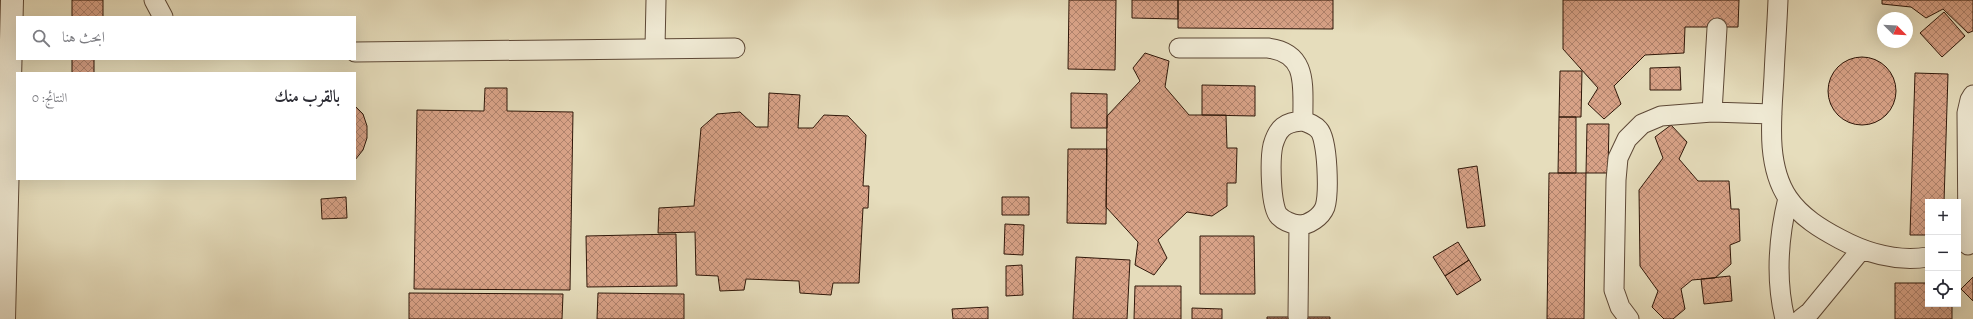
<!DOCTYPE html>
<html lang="ar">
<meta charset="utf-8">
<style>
:root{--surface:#fff;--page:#f7f7f7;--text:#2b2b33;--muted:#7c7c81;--line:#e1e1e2}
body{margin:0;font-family:Alegreya,Amiri,serif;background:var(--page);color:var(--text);direction:rtl}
.controls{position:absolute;right:12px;bottom:12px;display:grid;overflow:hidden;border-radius:0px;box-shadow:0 4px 16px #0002}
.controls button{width:36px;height:36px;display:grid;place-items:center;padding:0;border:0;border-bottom:1px solid var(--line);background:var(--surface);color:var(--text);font:20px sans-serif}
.compass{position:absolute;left:1877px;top:12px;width:36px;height:36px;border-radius:50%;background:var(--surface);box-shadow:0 4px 16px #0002;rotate:114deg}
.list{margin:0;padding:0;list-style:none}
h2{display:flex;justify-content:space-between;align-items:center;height:52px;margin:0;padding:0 16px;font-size:17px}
h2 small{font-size:13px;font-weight:400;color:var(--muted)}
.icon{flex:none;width:22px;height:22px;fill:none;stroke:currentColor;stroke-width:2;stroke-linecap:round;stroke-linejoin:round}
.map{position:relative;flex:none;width:1973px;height:319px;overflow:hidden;direction:ltr}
.search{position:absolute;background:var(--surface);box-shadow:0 4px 16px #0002;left:16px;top:16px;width:340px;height:44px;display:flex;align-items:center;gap:10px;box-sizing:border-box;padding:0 14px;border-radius:0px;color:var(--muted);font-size:15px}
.panel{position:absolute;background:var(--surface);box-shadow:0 4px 16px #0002;left:16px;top:72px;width:340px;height:108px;border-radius:0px;direction:rtl}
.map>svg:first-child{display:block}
</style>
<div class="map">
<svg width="1973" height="319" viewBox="0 0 1973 319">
<defs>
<pattern id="building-cross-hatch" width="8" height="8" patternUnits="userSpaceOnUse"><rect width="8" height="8" fill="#d8a287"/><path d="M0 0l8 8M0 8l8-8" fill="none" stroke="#b0836d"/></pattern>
</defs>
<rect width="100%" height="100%" fill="#e6ddbc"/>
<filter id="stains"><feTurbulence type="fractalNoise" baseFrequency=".005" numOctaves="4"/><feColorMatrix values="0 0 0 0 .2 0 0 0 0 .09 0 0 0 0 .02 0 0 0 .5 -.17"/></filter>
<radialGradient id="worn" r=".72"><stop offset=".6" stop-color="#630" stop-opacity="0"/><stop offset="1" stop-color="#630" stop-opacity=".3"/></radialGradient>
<path fill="url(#building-cross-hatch)" stroke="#2f1709" d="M72 0H103V17H72Z
M1069 0H1116L1115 70 1068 69Z
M1132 0H1178V19L1132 18Z
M1178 0H1333V29L1178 28Z
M1563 0H1739L1738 27H1685L1684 53 1645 55 1614 86 1621 104 1604 119 1588 104 1598 88 1563 49Z
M1882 0H1973V31L1968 33 1943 9 1926 18 1911 7 1882 4Z
M1944 12 1965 36 1942 57 1920 33Z
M1145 53 1169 61 1165 87 1189 115H1226L1227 148H1237L1236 183H1227V206L1212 216 1187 212 1158 240 1167 258 1154 275 1135 265 1138 242 1106 207 1107 116 1140 81 1133 68Z
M1828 91a34 34 0 1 1 68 0a34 34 0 1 1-68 0Z
M72 59H94V73H72Z
M1680 67 1681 90H1650V68Z
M1560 71H1582L1581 117H1559Z
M1915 73 1948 74 1944 202H1928V235H1910Z
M1202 85 1255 86V116L1202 115Z
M485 88H507V111L573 112 570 290 414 289 417 110 484 111Z
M769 93 800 95 798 128H813L824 115 848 116 866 135 863 186H869L868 208H863L859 283H833L831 295 800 293 799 281 746 279 744 290 720 291 718 276 696 275 695 232 658 233 659 208 694 206 701 128 717 114 740 112 756 127H768Z
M1071 93 1107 94V128H1071Z
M355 106 363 114 367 126V138L363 150 355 160Z
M1559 117H1576V173H1558Z
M1587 124H1609L1608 173H1586Z
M1671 125 1687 142 1679 159 1698 181H1729L1731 209H1739L1740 241 1730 245 1731 264 1715 278 1692 280 1681 289 1685 309 1673 319H1664L1652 307 1658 291 1640 266 1639 190 1663 158 1655 137Z
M1068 149H1107L1106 224 1067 223Z
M1477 166 1485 226 1467 228 1458 169Z
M1549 173H1586L1584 319H1547Z
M346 197 347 218 322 219 321 199Z
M1002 197H1029V215H1002Z
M1005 224 1024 225 1023 255 1004 254Z
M676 234 677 286 587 287 586 236Z
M1200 236H1254L1255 294H1200Z
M1458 242 1469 260 1445 276 1433 257Z
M1076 257 1130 260 1127 319H1073Z
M1469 260 1481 280 1457 295 1445 276Z
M1022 265 1023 295 1006 296V266Z
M1730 276 1732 301 1704 304 1701 279Z
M1973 277V301L1961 289Z
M1895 283H1928V304H1952V319H1895Z
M1135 286H1181V319H1134Z
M409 293 563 294 562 319H409Z
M598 293 684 294V319H597Z
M988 307V319H953L952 309Z
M1192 308 1222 309V319H1192Z
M1267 317H1330V319H1267Z"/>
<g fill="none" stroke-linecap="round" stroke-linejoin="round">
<g stroke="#5d4836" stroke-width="21">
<path id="service" d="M154 0 163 17
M1778 0C1777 25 1775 51 1774 76 1772 115 1765 164 1788 198 1801 217 1821 229 1840 239 1868 254 1896 262 1928 257
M655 47 656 0
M1179 48H1268C1310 53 1302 89 1303 121
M355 52 735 48
M1712 112 1717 28
M1303 121C1309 123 1315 125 1319 130 1328 140 1329 194 1325 207 1321 217 1309 225 1299 225 1292 224 1284 221 1279 216 1270 207 1270 158 1273 145 1275 138 1278 131 1283 127 1289 122 1296 122 1303 121Z
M1968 245 1967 113 1970 100 1973 95
M1298 316 1299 225
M1629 319 1620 307 1614 290 1616 180 1618 158 1627 139 1642 124 1661 116 1712 112 1772 114
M1785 319C1775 278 1778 239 1788 198
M1801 319 1810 312 1861 250"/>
</g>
<g stroke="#5d4836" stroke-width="24">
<path id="minor" d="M4 319 12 0"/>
</g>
<use href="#service" stroke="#efe9d3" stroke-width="19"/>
<use href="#minor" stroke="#efe9d3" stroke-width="22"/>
</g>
<rect width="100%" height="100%" filter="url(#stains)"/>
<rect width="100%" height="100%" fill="url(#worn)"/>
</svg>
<div class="controls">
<button>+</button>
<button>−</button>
<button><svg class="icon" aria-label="locate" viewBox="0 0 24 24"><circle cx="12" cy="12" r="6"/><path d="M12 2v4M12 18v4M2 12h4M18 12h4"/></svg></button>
</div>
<svg class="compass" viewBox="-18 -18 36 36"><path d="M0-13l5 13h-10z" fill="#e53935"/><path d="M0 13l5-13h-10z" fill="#7c7c81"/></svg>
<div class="search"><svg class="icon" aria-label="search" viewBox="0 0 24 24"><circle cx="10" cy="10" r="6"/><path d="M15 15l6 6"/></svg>ابحث هنا</div>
<section class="panel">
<h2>بالقرب منك<small>النتائج: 0</small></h2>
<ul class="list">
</ul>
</section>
</div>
